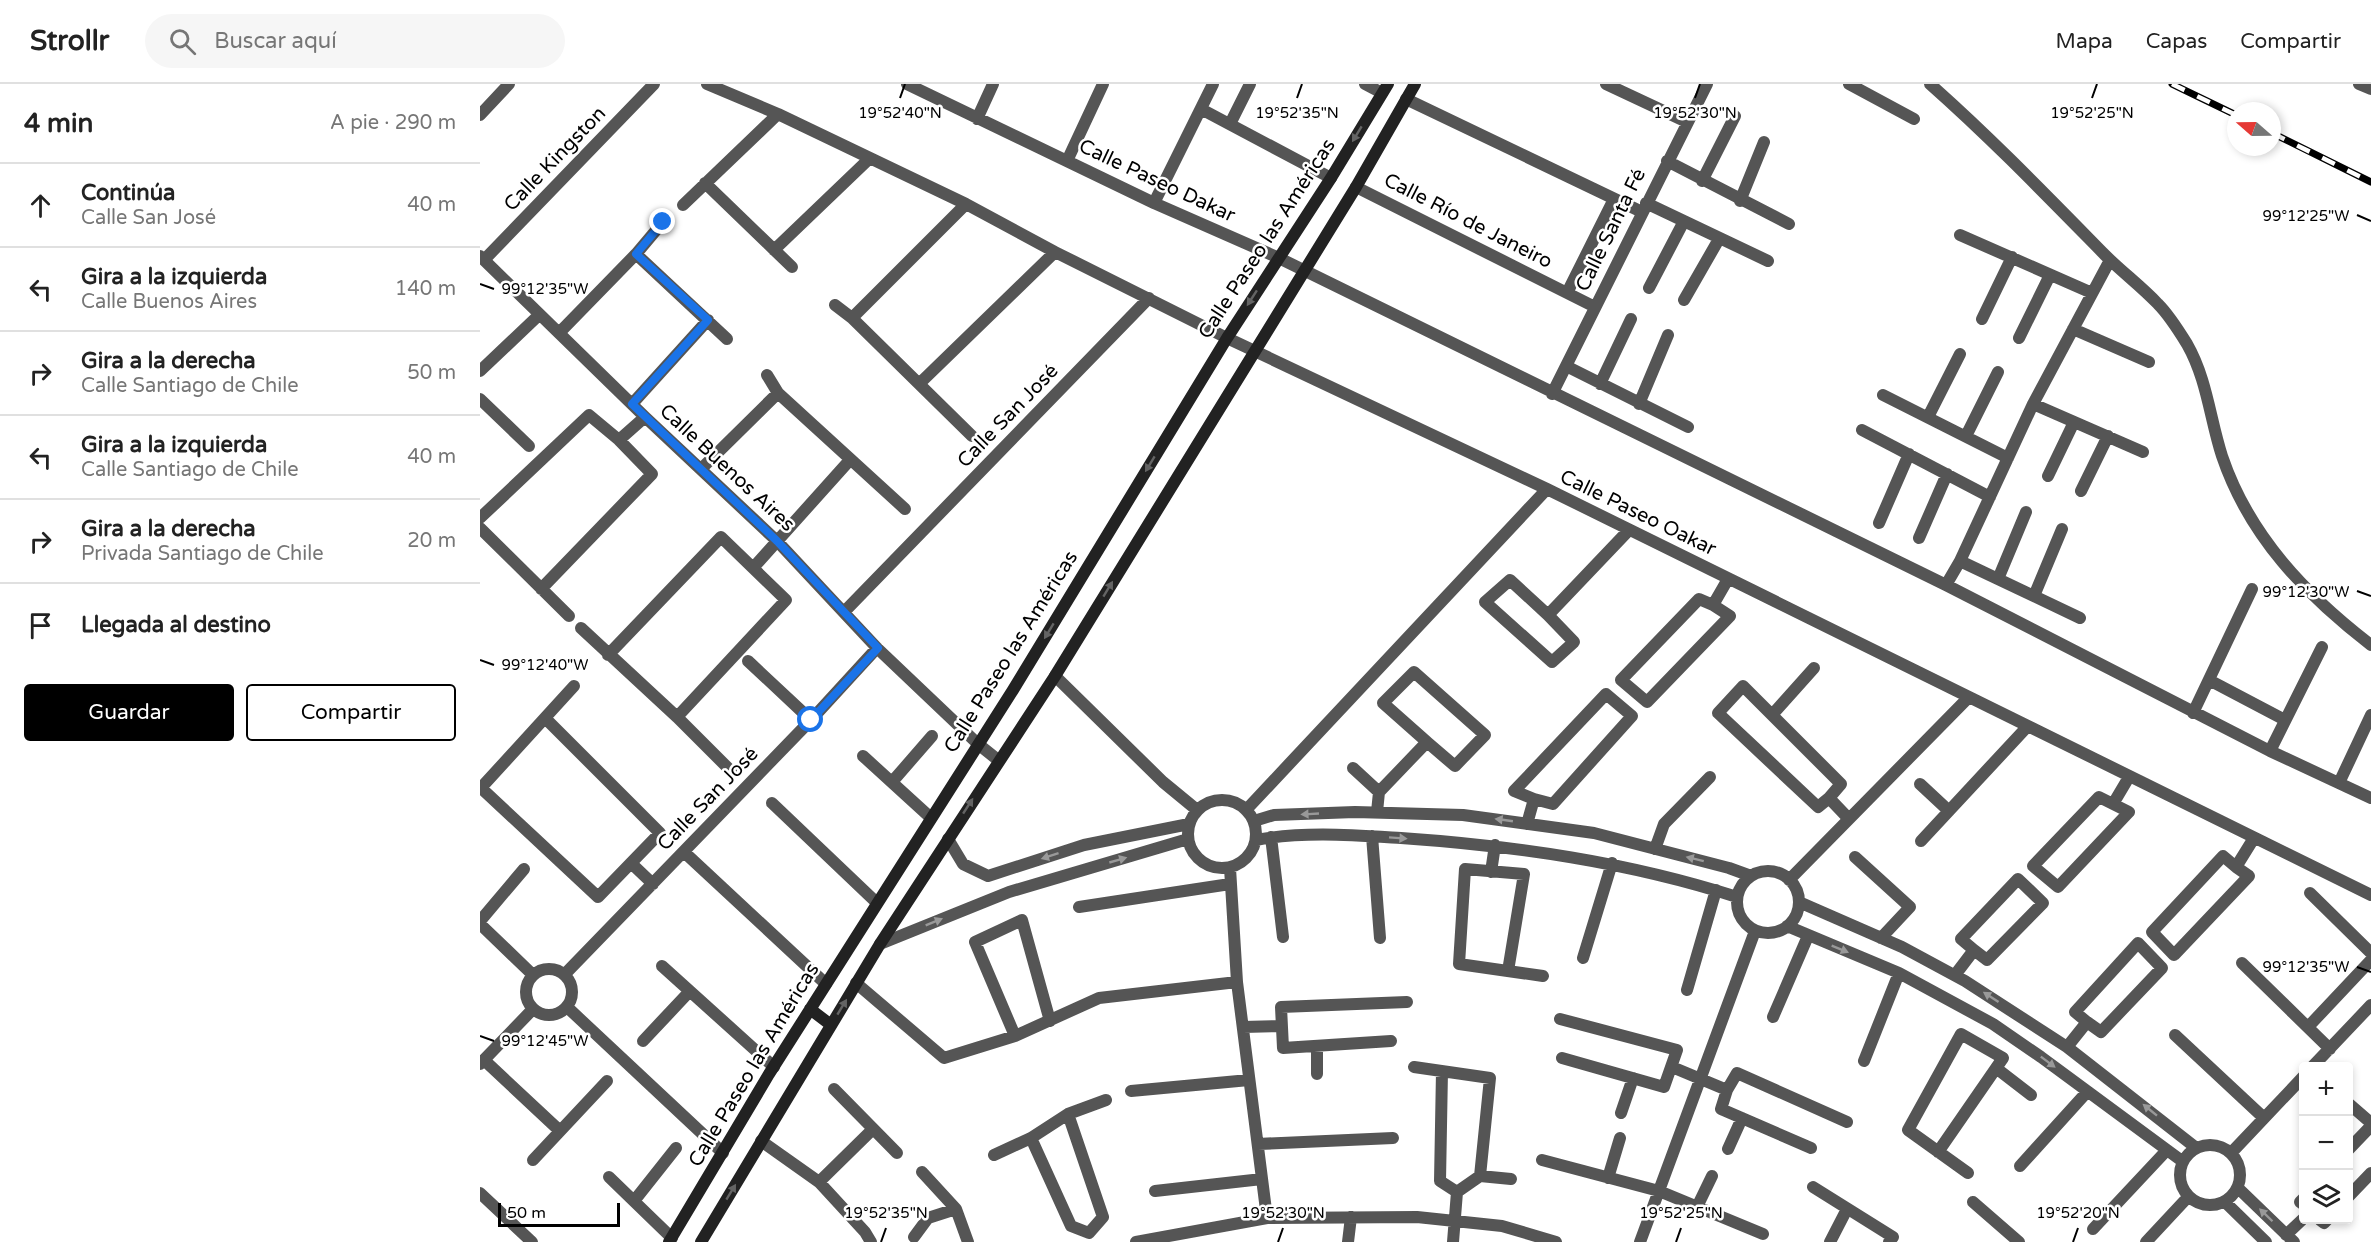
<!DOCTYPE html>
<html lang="es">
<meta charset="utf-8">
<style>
:root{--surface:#fff;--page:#f6f6f6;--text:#222;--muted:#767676;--line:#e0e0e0;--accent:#000}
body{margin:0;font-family:"Varela Round",sans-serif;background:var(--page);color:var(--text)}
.controls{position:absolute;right:18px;bottom:18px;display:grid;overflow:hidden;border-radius:6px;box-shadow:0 3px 9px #0003}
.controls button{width:54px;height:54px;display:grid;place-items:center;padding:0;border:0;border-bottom:2px solid var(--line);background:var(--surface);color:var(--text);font:30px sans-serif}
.compass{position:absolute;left:1747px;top:18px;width:54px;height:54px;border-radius:50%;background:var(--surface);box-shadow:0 3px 9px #0003;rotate:290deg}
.scale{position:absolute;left:18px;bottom:15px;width:122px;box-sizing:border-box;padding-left:6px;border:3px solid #000;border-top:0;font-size:16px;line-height:21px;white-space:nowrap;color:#000;-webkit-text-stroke:4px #fff;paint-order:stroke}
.stop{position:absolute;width:18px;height:18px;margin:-14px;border:4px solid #1a73e8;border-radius:50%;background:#fff}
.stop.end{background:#1a73e8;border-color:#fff;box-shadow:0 2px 6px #0008}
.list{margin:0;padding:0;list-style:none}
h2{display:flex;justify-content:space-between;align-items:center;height:78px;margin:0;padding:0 24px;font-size:26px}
h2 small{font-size:20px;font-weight:400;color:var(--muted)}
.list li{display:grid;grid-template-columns:39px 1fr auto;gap:18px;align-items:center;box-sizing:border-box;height:84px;padding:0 24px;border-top:2px solid var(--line)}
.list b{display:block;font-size:22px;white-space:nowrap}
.list p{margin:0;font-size:20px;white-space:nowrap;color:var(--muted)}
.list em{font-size:20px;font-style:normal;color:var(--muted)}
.actions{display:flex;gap:12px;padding:18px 24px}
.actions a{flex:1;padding:14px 0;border:2px solid var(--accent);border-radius:6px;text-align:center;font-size:21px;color:var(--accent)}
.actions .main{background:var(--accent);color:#fff}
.icon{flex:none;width:33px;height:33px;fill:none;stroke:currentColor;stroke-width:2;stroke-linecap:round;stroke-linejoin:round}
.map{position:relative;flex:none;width:1891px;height:1158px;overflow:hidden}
header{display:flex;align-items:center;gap:36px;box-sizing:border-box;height:84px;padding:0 30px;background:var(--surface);border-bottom:2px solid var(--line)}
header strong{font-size:28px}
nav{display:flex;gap:33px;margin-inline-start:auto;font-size:21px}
.search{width:420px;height:54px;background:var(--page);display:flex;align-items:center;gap:15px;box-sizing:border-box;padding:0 21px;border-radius:33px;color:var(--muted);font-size:22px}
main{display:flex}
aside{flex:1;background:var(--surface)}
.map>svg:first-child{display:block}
</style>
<header>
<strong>Strollr</strong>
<div class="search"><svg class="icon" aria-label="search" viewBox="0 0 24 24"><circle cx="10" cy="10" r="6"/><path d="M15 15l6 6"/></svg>Buscar aquí</div>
<nav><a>Mapa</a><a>Capas</a><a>Compartir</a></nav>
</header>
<main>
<aside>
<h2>4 min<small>A pie · 290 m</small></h2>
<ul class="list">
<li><svg class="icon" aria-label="ahead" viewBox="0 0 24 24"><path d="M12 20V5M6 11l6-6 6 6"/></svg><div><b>Continúa</b><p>Calle San José</p></div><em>40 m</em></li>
<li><svg class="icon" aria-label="left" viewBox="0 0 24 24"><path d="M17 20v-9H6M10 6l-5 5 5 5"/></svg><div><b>Gira a la izquierda</b><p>Calle Buenos Aires</p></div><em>140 m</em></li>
<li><svg class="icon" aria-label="right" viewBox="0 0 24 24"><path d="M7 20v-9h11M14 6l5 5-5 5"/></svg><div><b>Gira a la derecha</b><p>Calle Santiago de Chile</p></div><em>50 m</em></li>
<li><svg class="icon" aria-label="left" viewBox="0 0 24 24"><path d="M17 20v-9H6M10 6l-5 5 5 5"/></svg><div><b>Gira a la izquierda</b><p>Calle Santiago de Chile</p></div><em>40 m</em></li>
<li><svg class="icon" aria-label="right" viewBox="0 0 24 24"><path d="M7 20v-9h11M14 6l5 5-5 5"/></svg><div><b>Gira a la derecha</b><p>Privada Santiago de Chile</p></div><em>20 m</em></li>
<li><svg class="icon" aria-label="arrive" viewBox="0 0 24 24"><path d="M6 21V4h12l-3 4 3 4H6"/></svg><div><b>Llegada al destino</b></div></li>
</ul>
<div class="actions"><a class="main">Guardar</a><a>Compartir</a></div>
</aside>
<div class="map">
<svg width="1891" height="1158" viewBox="0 0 1891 1158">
<rect width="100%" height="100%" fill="#fff"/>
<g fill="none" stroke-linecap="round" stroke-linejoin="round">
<path stroke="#555" stroke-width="12" d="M227 0 298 30 486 120 575 168 747 254 1067 405 1891 811
M427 0 674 119 799 174 1466 501 1790 667 1891 714
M885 0 902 9
M1126 0 1207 38
M1369 0 1434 35
M1450 0C1511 54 1567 112 1625 171 1642 188 1661 202 1678 220 1689 231 1699 247 1707 260 1727 295 1730 335 1742 372 1769 452 1826 511 1891 561
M1879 0 1891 5
M926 15 1162 128
M721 25 851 94
M0 31 29 0
M497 35 513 0
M750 40 770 0
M587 77 623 0
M1187 77 1309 140
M1222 97 1255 32
M225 99 312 183
M876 103 1115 223
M1260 117 1284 58
M674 119 733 0
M1166 119 1288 177
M203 121 298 30
M1480 151 1612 209
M294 166 389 75
M156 170 247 255
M0 172 165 333 297 457 397 564 498 660 518 676
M4 176 174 0
M1169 204 1204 137
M1087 209 1134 115
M1204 216 1239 155
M355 221 372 234 492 352
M372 234 486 120
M1502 235 1532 173
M1593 245 1669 278
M79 249 156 170 183 138
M1539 254 1570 191
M1086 282 1208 343
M0 287 59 231
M287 291 298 309 425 425
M440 299 575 168
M1120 300 1151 235
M1072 310 1227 0
M1403 311 1528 374
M0 315 49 362
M152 320 228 236
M1159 320 1188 251
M1553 320 1663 368
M1448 333 1480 270
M1382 346 1510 413
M1486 352 1518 288
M139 356 165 333
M221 385 298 309
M1568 392 1594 338
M1601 407 1628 352
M0 434 109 331 139 356 172 390 61 505
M1399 439 1429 370
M0 444 89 532
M1439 454 1467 390
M1480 477 1600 534
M273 484 369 377
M1518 495 1546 428
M1466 501 1480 477 1553 320 1630 176
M1554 512 1582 445
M1233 521 1250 532 1167 618 1141 596 1219 515 1233 521 1248 495
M364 528 669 214
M1068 531 1094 558 1072 578 1005 518 1030 496 1068 531 1149 446
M101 544 197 633 251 687
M128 571 241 453 306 516 197 633
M268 577 331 636
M575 592 683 698 717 726
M1729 596 1805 636
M1713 629 1772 505
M1292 631 1334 584
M1790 667 1842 563
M383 672 451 734
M873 684 899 708
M412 698 452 652
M1859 699 1891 631
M1440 700 1469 727
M1 704 118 813 180 749 66 635
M0 705 94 602
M1349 714 1361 700 1263 602 1238 629 1338 723 1349 714 1369 735
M708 750a34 34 0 1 1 68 0a34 34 0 1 1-68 0Z
M292 719 397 819
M1633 720 1649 728 1578 803 1553 782 1619 713 1633 720 1649 693
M766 726 1067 405
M897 728 899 708 947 658 903 619 934 588 1005 651 975 682 947 658
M774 737 794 731 875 728 983 731 1114 749 1249 784 1271 792
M1047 740 1054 715 1034 707 1126 610 1152 632 1073 720 1054 715
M892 752 900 854
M791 753 803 853
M468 755 483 780 508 792 604 761 709 740
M776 756C823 747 873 751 921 754 1036 762 1148 778 1257 813
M1441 757 1547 643
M1175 765 1184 740 1230 693
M204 768 346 900
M1375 773 1430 823 1401 854
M152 780 173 800
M1756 783 1743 772 1672 848 1694 871 1769 792 1756 783 1774 754
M750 784 757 898 787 1134
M1257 818a31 31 0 1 1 62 0a31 31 0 1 1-62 0Z
M1011 788 1015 761
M1309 796 1488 614
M1830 809 1891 869
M1319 818 1422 863 1485 897 1587 963 1715 1063
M599 823 750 800
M0 837 44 785
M0 840 53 891
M1307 842 1419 889 1513 940 1561 973 1702 1077
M400 860 529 808 708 755
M1103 874 1132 779
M1762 879 1850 965
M182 882 294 983
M46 908a23 23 0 1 1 46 0a23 23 0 1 1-46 0Z
M1028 887 1044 790 985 785 979 880 1063 892
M85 890 331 636 397 564
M1475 891 1494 866 1481 855 1538 795 1563 819 1507 876 1494 866
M376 899 464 974 535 952 619 914 757 898
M1207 906 1236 806
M87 923 243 1069
M1293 933 1328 852
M1080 935 1197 966 1184 1003 1082 974
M763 943 801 942
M1828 943 1891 876
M1695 951 1784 1034
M535 952 495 858 542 836 570 937
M163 957 209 908
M911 957 803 964 801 923 927 918
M837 962V990
M1587 963 1607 938 1595 928 1658 859 1682 884 1621 948 1607 938
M4 976 80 1047
M1384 977 1419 889
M0 980 53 925
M1833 982 1891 921
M934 983 1010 994 1000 1092
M1192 983 1247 1006
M1516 984 1551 1011
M962 987 960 1097 977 1108
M354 1005 417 1069
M651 1007 769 996
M1868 1019 1891 1039
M1141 1029 1153 994
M588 1030 623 1133 609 1149
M551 1054 591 1142 609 1149
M281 1057 339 1098 385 1148 391 1158
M778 1060 913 1054
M1700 1091a30 30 0 1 1 60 0a30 30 0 1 1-60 0Z
M1331 1064 1241 1025 1247 1006 1257 989 1367 1038
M1248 1065 1262 1034
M1868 1066 1891 1042
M1458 1068 1523 974 1481 950 1428 1046 1488 1089
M1752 1068 1824 992
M514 1071 551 1054 588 1030 626 1016
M53 1076 127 997
M1062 1076 1179 1107 1283 1150
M1540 1082 1607 1008
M442 1088 476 1125 488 1158
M129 1093 192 1154
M1128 1094 1140 1054
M339 1098 393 1045
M1333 1103 1413 1153 1409 1158
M1758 1104 1814 1158
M675 1107 782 1095
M977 1108 1000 1092 1031 1095
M0 1109 52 1158
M1868 1113 1891 1089
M1824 1114 1820 1118 1824 1121
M154 1117 196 1064
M1493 1118 1539 1158
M1745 1118 1786 1158
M1217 1123 1232 1092
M1840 1136 1844 1139 1847 1136
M1613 1145 1687 1066
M1806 1151 1824 1134
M434 1153 448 1134 476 1125
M656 1158 787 1134 937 1133 1022 1142 1076 1158
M868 1158 871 1133
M973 1158 977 1108
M1160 1158 1275 847
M1350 1158 1367 1125
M1666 1158 1708 1113"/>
<path stroke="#222" stroke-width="12" d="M330 925 351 941
M189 1158 289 990 533 606 747 254 851 94 908 0
M221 1158 400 860 575 592 876 103 935 0"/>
<g stroke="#000" stroke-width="7">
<path id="rail" d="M1692 0 1756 31
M1792 49 1891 98"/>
</g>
<use href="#rail" stroke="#fff" stroke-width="4.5" stroke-dasharray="14" stroke-linecap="butt"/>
</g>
<defs><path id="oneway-solid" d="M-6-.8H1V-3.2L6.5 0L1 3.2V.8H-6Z" transform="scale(1.5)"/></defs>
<g fill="#646464">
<use href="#oneway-solid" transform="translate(877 50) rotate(121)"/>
<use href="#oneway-solid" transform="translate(772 214) rotate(123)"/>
<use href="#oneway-solid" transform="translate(670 380) rotate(121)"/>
<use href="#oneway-solid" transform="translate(628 505) rotate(-59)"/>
<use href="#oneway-solid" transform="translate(569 547) rotate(121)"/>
<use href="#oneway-solid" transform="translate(488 722) rotate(-57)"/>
<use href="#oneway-solid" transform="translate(362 923) rotate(-59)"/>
<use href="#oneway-solid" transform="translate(251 1108) rotate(-59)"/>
</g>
<g fill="#999">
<use href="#oneway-solid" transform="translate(830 730) rotate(177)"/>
<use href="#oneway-solid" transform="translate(1024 736) rotate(-172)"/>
<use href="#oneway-solid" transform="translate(918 754) rotate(4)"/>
<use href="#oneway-solid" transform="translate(570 772) rotate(162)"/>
<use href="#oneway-solid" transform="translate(1215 775) rotate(-166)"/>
<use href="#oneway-solid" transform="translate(638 776) rotate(-16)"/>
<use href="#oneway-solid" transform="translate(454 838) rotate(-22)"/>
<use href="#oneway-solid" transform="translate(1360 865) rotate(22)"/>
<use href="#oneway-solid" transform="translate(1511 913) rotate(-147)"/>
<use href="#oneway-solid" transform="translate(1568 978) rotate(37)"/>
<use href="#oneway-solid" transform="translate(1670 1026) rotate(-141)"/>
<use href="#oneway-solid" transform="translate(1786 1131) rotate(-136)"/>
</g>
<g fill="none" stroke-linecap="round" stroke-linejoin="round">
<path stroke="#1a73e8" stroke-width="8" d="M183 138 156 170 228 236 152 320 297 457 398 564 331 636"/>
</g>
<path fill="none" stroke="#000" stroke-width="2" d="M420 14 425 0M817 14 822 0M1215 14 1220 0M1612 14 1617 0M1877 131 1891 137M0 200 14 205M1877 507 1891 512M0 576 14 581M1877 883 1891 888M0 952 14 957M401 1158 406 1144M798 1158 803 1144M1196 1158 1201 1144M1593 1158 1598 1144"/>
<g text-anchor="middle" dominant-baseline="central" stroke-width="5" stroke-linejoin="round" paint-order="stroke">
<g font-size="20" fill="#000" stroke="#fff">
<text transform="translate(75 75) rotate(-46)">Calle Kingston</text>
<text transform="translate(677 97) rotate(25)">Calle Paseo Dakar</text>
<text transform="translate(988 137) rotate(27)">Calle Río de Janeiro</text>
<text transform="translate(1131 146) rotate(-64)">Calle Santa Fé</text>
<text transform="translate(787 155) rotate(-57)">Calle Paseo las Américas</text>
<text transform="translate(528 332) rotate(-46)">Calle San José</text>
<text transform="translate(247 384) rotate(43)">Calle Buenos Aires</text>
<text transform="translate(1158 429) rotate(26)">Calle Paseo Oakar</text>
<text transform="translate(531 568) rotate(-58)">Calle Paseo las Américas</text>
<text transform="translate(228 715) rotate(-46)">Calle San José</text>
<text transform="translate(274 981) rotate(-59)">Calle Paseo las Américas</text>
</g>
</g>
<g font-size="15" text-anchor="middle" fill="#000" stroke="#fff" stroke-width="5" stroke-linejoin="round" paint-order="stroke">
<text x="420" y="34">19°52'40"N</text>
<text x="817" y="34">19°52'35"N</text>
<text x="1215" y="34">19°52'30"N</text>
<text x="1612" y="34">19°52'25"N</text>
<text x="1826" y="137">99°12'25"W</text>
<text x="65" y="210">99°12'35"W</text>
<text x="1826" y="513">99°12'30"W</text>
<text x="65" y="586">99°12'40"W</text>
<text x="1826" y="888">99°12'35"W</text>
<text x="65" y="962">99°12'45"W</text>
<text x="406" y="1134">19°52'35"N</text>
<text x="803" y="1134">19°52'30"N</text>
<text x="1201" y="1134">19°52'25"N</text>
<text x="1598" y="1134">19°52'20"N</text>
</g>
</svg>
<div class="controls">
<button>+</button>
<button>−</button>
<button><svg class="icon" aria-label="layers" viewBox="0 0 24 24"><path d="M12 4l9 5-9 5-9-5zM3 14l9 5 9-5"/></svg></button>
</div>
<svg class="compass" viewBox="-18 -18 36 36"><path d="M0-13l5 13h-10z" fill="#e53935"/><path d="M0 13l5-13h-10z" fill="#767676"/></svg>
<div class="scale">50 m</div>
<div class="stop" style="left:331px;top:636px"></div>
<div class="stop end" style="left:183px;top:138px"></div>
</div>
</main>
